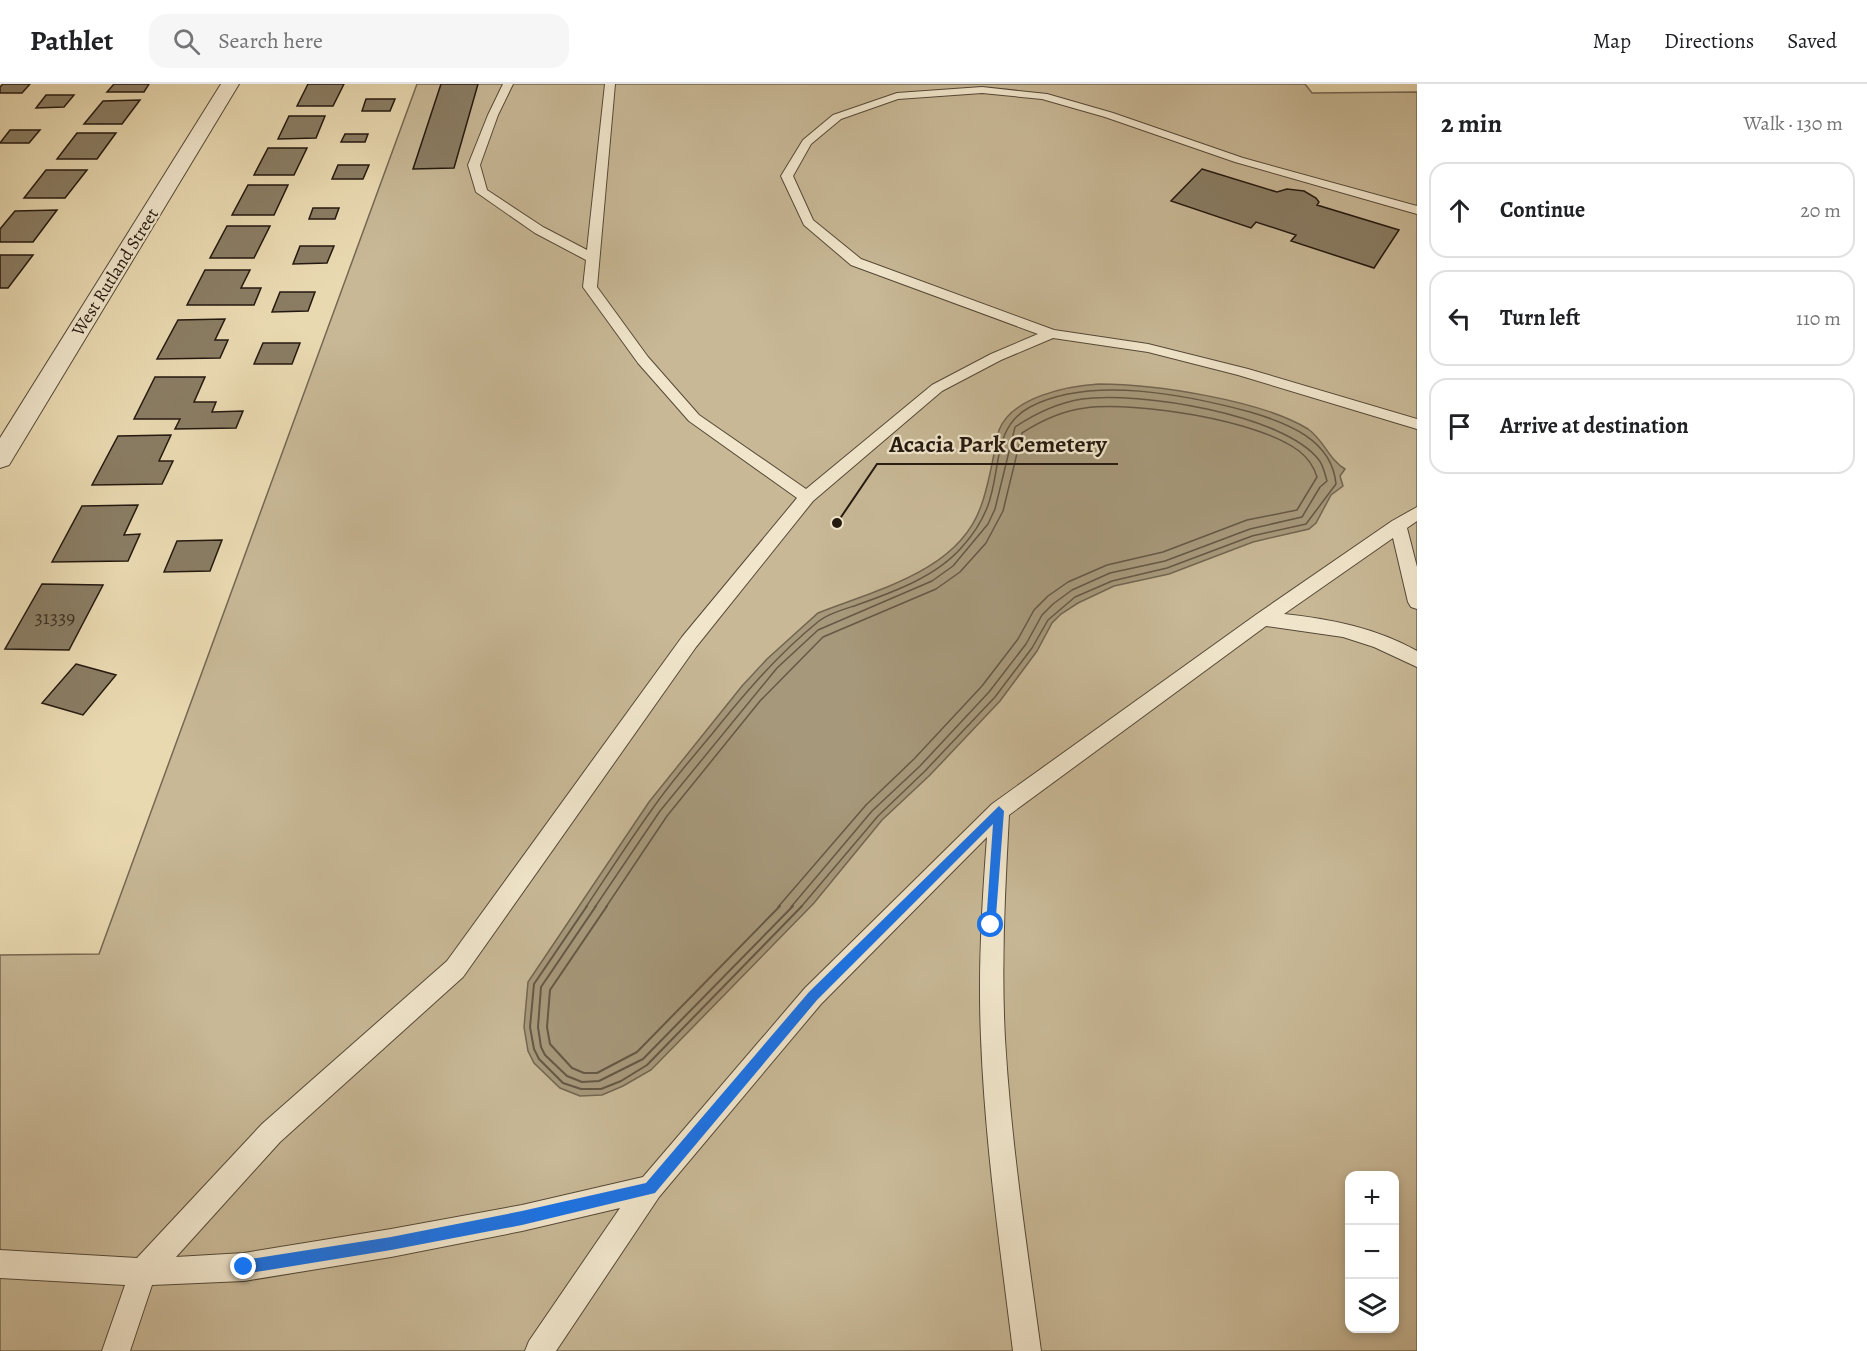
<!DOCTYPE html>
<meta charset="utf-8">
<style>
:root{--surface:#fff;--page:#f6f6f6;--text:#202124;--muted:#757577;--line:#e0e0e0}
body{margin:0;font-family:Alegreya,serif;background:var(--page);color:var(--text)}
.controls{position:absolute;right:18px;bottom:18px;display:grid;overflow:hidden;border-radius:12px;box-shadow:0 3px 9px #0003}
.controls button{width:54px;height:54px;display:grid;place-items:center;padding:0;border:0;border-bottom:2px solid var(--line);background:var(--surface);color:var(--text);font:30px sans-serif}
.stop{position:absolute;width:18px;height:18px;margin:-14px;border:4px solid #1a73e8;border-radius:50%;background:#fff}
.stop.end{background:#1a73e8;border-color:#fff;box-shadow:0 2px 6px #0008}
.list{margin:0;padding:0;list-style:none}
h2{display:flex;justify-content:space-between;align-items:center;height:78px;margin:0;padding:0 24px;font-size:26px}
h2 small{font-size:20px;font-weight:400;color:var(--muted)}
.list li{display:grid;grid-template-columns:39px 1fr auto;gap:18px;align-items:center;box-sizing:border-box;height:96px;margin:0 12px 12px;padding:0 12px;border:2px solid var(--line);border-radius:18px}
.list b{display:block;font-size:22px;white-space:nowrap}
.list em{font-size:20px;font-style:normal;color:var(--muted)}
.icon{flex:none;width:33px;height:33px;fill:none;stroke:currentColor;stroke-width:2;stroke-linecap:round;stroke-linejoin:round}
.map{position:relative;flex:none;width:1417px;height:1267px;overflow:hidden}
header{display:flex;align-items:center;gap:36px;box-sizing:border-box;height:84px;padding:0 30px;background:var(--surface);border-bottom:2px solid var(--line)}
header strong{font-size:28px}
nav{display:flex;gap:33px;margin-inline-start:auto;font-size:21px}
.search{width:420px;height:54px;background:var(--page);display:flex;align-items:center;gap:15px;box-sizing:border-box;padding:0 21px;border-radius:18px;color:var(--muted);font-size:22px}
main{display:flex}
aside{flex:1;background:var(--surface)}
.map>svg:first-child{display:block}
</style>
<header>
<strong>Pathlet</strong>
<div class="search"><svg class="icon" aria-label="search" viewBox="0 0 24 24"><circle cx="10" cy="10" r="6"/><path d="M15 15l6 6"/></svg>Search here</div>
<nav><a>Map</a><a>Directions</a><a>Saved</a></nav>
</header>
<main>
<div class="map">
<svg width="1417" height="1267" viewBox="0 0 1417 1267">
<rect width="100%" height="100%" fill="#e9d9b1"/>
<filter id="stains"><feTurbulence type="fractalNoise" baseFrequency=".00333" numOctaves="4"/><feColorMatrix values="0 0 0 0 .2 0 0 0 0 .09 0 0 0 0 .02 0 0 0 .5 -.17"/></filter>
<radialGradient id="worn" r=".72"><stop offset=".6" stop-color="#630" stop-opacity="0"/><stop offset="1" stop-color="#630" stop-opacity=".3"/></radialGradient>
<path fill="#c8b896" stroke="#766853" stroke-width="1.5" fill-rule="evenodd" d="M417 0H1305L1312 9 1417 8V1267H0V871L99 870ZM1350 1092H1394V1244H1350Z"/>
<path fill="#a6987a" stroke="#726550" stroke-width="1.5" d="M1099 300C1154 300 1261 316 1308 345 1324 356 1329 376 1345 385L1340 392 1343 402 1331 411 1316 439 1309 445 1253 458 1169 490 1114 502 1078 519 1061 530 1052 539 1037 567 1000 617 930 691 882 736 814 819 651 986 623 1002 602 1011 580 1012 560 1004 534 979 528 967 524 943 528 898 649 718 742 602 767 575 818 529C876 506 959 487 981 422 990 398 993 371 999 346 1012 313 1067 302 1099 300Z"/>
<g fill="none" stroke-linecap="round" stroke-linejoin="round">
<path stroke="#655845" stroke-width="1.5" d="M586 823C608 790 630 756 653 724 671 698 692 674 712 650 745 609 778 570 819 537 829 529 845 525 857 521 893 508 936 493 962 463 972 452 981 439 987 424 1002 387 991 344 1030 323 1091 291 1187 311 1250 328 1288 339 1332 356 1336 400L1306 440 1252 452 1167 484 1112 497 1075 513 1048 536 1032 564 995 613 925 687 878 732 801 823
M595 823 660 727 777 584 818 546 932 497 953 482 988 440 995 425 1015 343C1036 329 1057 319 1082 315 1137 307 1284 330 1319 376 1323 381 1325 390 1327 397L1320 403 1302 433 1250 445 1165 477 1110 489 1072 506 1053 520 1042 531 1026 560 989 608 920 682 872 727 791 823
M606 823 667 732 760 617 823 553 936 505 960 488 986 459 1003 427 1022 349C1042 336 1062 327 1085 324 1135 317 1259 336 1299 367 1308 374 1314 383 1317 393L1297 426 1247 436 1163 468 1107 481 1068 498 1048 512 1034 526 1018 555 982 602 914 675 866 721 778 823"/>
<path stroke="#655845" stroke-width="2" d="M587 822 534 900 530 943 534 965 539 975 563 999 581 1005H601L621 997 647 981 802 822
M596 822 541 903 538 943 541 963 545 971 567 992 582 998 599 997 643 975 793 822
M607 822 550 906 547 943 550 960 572 984 584 989H597L637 968 780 822"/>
</g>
<path fill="#8a7d64" stroke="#241910" stroke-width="1.5" d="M3 0H30L22 9H0V3Z
M114 0H149L144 8H107Z
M308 0H344L333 22H297Z
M441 0H478L454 84 413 85Z
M46 11H74L64 23 36 24Z
M366 15H395L390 27H362Z
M140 16 122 40H84L103 17Z
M289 32H325L316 54 278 55Z
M10 46H40L29 59H0Z
M77 49H116L97 75H57Z
M345 50H368L365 58H341Z
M268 64H307L294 91H254Z
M338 81H369L363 95H332Z
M1202 85 1277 108 1287 105 1304 107 1316 114 1319 118 1317 121 1399 146 1374 184 1291 157 1296 151 1256 138 1251 144 1171 117Z
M46 86H87L65 114H24Z
M248 101H288L274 131H232Z
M313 124H339L335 135H309Z
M57 126 33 158H0V145L15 127Z
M227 142H270L254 174H210Z
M300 162H334L327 179 293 180Z
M0 171H33L8 204H0Z
M205 186H250L241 204H261L254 221H187Z
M280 208H315L308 227 272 228Z
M225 235 215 256H228L220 274 157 275 178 236Z
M263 259H300L292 280H254Z
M155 293H205L194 318H216L212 328 243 327 236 344 175 345 180 335H134Z
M171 351 159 377H173L162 400 92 401 118 352Z
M138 421 124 451 140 450 128 477 52 478 82 422Z
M222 456 210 487 164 488 177 457Z
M42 500 103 501 69 566 5 565Z
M76 580 116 591 83 631 42 619Z"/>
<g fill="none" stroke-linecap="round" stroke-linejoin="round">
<g stroke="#554938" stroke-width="2">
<path id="lane" d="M503 0H513L498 31 480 81 487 106 543 143 587 166 605 0H615L597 203 648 273 699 331 806 405 932 301 991 270 1038 250 851 181 804 141 781 92 803 56 833 31 897 9 982 3 1047 10 1113 29 1243 74 1417 122V130L1235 78 1105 33 1042 15 982 9 898 15 841 35 811 60 793 92 813 136 861 175 1054 246 1148 260 1248 285 1417 335V345L1238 291 1148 268 1053 254 1001 276 942 307 813 417 696 563 463 893 280 1058 176 1173 244 1169 391 1145 522 1121 643 1093 805 904 992 720 1257 530 1392 437 1417 423V437L1407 444 1417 483V525L1411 523 1408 518 1393 454 1284 530C1331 535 1376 544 1417 567V583L1374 563 1343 553 1266 542 1009 731C1005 806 1001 880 1005 955 1011 1059 1027 1163 1041 1267H1013C1000 1163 985 1059 981 954 978 887 982 820 987 753L821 920 659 1113 556 1267H525L529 1257 620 1124 522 1147 391 1173 244 1197 152 1201 130 1267H102L125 1201 0 1194V1166L137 1174 262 1040 447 877 682 553 797 414 689 337 638 279 583 203 586 176 535 149 476 108 468 81 488 31Z"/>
</g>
<g stroke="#554938" stroke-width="2">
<path id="street" d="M221 0H239L9 381 0 384V354Z"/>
</g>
<use href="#lane" fill="#f1e6cc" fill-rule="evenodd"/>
<use href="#street" fill="#f1e6cc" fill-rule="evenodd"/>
</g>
<path fill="#1a73e8" d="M999 722 1004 727 995 845H987L986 841 993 740 817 916 655 1109 522 1141 391 1166 244 1190 239 1188 237 1183 239 1178 244 1176 391 1153 522 1127 646 1099 809 908Z"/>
<g text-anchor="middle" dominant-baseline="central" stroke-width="4.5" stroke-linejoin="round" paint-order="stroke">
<g font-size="18" fill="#241910" stroke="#f1e6cc">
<text transform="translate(115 188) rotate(-58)">West Rutland Street</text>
</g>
<g font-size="20" fill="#3e3225">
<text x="55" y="533">31339</text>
</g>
</g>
<path fill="none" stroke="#241910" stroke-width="2" d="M837 439L877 380H1118"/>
<circle fill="#241910" stroke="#f1e6cc" stroke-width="2" cx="837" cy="439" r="6"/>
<g font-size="24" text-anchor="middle" font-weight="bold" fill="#241910" stroke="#f1e6cc" stroke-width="4.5" stroke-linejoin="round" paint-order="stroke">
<text x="998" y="368">Acacia Park Cemetery</text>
</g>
<rect width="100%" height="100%" filter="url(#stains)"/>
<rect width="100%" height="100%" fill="url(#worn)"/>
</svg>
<div class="controls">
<button>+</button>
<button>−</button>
<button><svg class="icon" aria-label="layers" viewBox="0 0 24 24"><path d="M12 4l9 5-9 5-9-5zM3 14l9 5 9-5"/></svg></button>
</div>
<div class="stop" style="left:991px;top:841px"></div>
<div class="stop end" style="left:244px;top:1183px"></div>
</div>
<aside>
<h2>2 min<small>Walk · 130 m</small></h2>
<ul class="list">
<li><svg class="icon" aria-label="ahead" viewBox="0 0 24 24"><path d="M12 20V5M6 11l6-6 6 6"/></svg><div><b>Continue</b></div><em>20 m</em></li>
<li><svg class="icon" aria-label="left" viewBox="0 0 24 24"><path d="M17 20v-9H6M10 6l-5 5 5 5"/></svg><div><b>Turn left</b></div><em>110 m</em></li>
<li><svg class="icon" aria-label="arrive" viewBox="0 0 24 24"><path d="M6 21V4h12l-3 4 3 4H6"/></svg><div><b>Arrive at destination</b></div></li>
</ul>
</aside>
</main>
